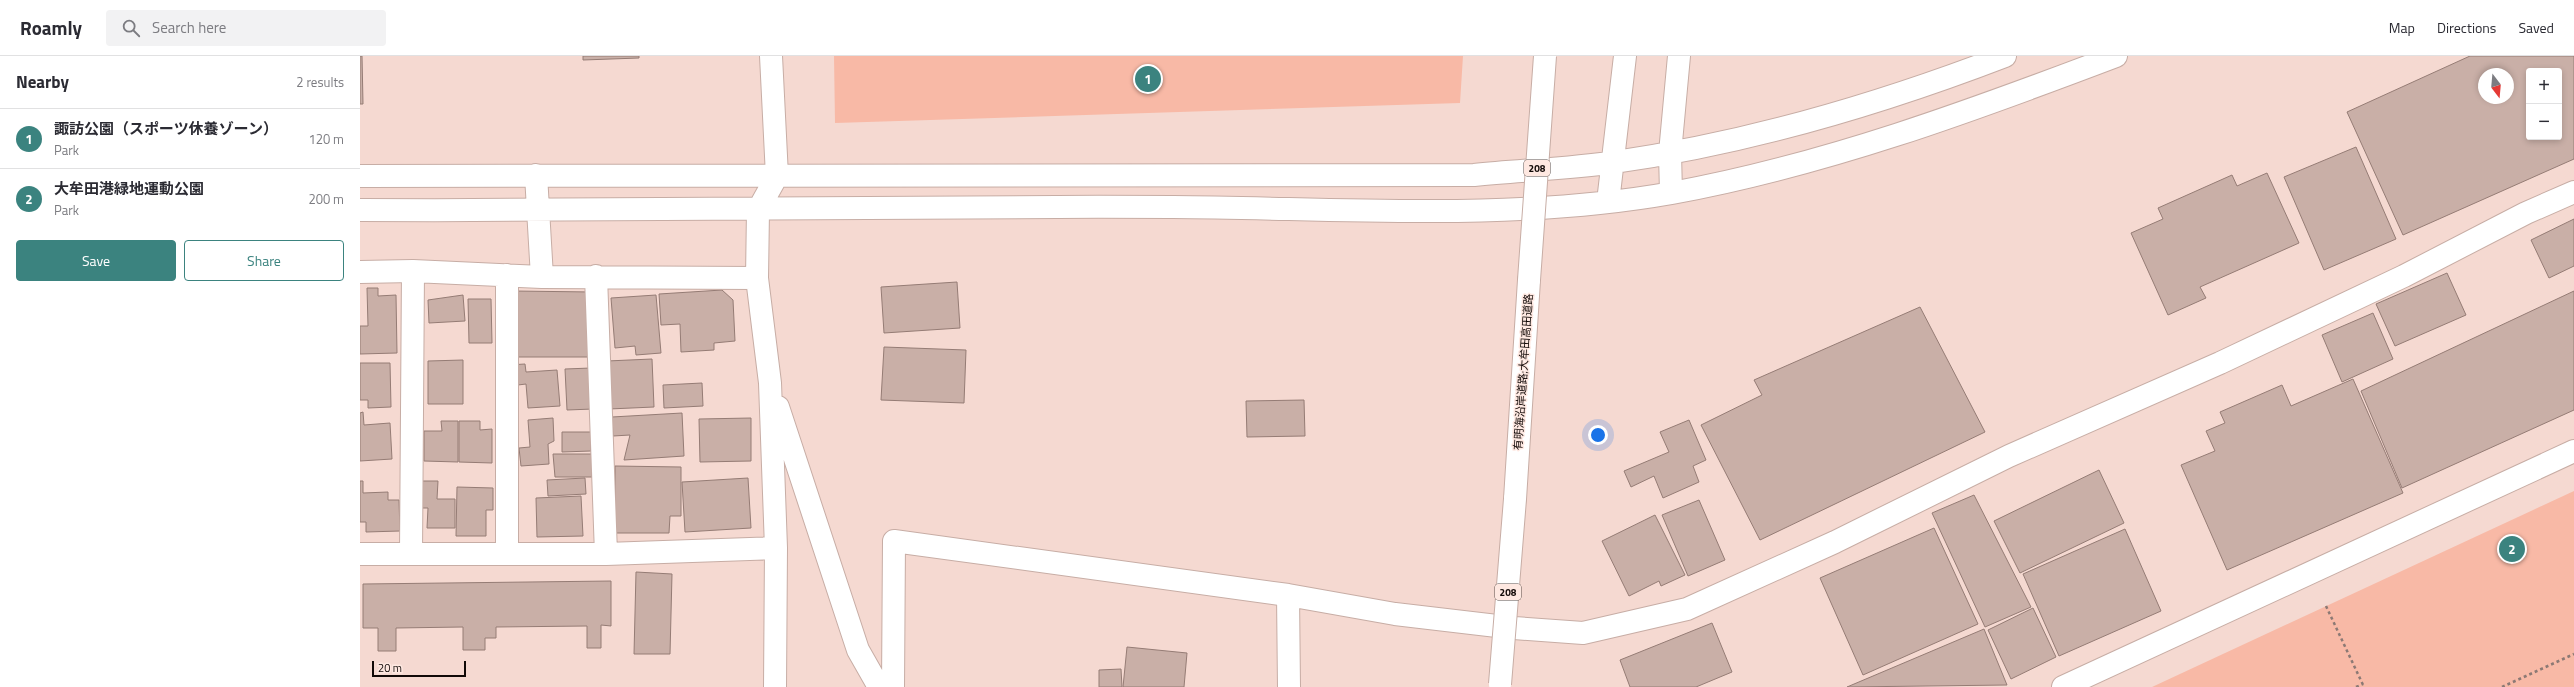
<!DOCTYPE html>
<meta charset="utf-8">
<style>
:root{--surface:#fff;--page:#f2f2f3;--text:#2b2b33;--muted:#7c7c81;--line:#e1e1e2;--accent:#3b837f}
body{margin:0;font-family:"Titillium Web","Noto Sans JP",sans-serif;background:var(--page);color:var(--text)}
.controls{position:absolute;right:12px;top:12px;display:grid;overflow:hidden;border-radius:4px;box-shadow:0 2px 6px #0003}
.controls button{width:36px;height:36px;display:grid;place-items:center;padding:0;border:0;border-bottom:1px solid var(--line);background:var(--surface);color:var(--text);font:20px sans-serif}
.compass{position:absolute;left:2118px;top:12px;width:36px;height:36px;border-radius:50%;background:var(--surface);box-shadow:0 2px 6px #0003;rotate:164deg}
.scale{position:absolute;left:12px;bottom:10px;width:94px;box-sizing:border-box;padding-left:4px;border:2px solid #110907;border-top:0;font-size:11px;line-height:14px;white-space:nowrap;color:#110907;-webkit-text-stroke:3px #fee8e1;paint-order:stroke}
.you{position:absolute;left:1238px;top:379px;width:14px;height:14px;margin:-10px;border:3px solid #fff;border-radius:50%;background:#1a73e8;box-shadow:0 0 0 6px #1a73e833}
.badge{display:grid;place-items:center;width:26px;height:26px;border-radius:50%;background:var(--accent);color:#fff;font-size:13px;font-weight:700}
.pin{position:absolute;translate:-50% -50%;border:2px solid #fff;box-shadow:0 1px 4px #0006}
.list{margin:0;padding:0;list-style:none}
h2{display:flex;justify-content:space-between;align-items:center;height:52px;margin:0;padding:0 16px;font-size:17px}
h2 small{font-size:13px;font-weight:400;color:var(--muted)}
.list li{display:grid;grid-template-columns:26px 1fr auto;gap:12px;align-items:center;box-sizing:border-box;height:60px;padding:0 16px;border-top:1px solid var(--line)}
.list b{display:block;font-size:15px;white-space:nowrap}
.list p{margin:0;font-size:13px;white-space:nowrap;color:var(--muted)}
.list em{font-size:13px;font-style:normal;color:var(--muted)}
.actions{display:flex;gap:8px;padding:12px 16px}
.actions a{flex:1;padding:9px 0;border:1px solid var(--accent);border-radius:4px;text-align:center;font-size:14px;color:var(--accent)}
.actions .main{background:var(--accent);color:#fff}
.icon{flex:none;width:22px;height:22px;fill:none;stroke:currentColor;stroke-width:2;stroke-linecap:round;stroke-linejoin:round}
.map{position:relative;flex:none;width:2214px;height:631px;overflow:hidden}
header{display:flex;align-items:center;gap:24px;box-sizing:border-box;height:56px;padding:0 20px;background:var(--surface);border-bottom:1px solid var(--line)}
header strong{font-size:19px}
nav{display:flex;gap:22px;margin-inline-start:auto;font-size:14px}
.search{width:280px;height:36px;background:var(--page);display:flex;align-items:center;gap:10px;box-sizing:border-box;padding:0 14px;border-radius:4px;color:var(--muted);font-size:15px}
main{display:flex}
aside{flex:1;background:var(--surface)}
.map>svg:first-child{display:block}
</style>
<header>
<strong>Roamly</strong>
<div class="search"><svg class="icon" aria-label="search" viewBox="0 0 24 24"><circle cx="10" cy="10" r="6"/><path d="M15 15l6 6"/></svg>Search here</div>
<nav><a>Map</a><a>Directions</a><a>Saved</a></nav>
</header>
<main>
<aside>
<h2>Nearby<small>2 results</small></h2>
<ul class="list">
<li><span class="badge">1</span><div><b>諏訪公園（スポーツ休養ゾーン）</b><p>Park</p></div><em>120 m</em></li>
<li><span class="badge">2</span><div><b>大牟田港緑地運動公園</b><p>Park</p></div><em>200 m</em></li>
</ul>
<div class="actions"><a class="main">Save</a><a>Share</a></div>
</aside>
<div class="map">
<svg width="2214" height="631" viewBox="0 0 2214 631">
<rect width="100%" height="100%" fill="#f5d9d1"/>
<path fill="#f8b9a6" d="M474 0H1103L1100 47 475 67Z
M2214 435V631H1792Z"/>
<path fill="#c9afa7" stroke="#957c75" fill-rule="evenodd" d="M0 0H2L3 48H0Z
M223 0H279V2L223 4Z
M2110 0H2214V103L2043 179 1987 56ZM2169 15H2199V81H2169ZM2124 18H2148V42H2124Z
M1996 91 2036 183 1964 214 1924 121Z
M1907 117 1939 187 1840 231 1846 242 1808 259 1771 177 1803 163 1798 152 1872 119 1877 130Z
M2214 163V210L2189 222 2171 184Z
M2087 217 2106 259 2035 290 2016 248Z
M597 226 600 272 524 277 521 231Z
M7 232H18V240L36 239 37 297 0 298V270H8Z
M362 234 373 244 375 285 354 287V294L321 296 320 268 301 269 299 238Z
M154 235 232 236V301H154Z
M2214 235V354L2042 432 2001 335Z
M103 239 105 265 69 267 68 244Z
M296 239 301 297 276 299 275 290 255 292 251 242Z
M108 243H131L132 287H109Z
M1560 251 1625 376 1400 484 1341 369 1402 339 1394 324Z
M2013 257 2033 303 1982 326 1962 279Z
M524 291 606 294 604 347 521 344Z
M292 303 294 351 249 353 247 305Z
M103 304V348H68V305Z
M0 307H30L31 351 8 352V344H0Z
M165 308 166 316 197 314 200 350 168 352 166 328 150 330 148 309Z
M231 312 233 353 207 354 205 313Z
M1993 323 2043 437 1867 514 1821 409 1855 395 1846 375 1865 367 1860 356 1922 329 1931 350Z
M342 327 343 350 304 352 303 329Z
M944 344 945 380 887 381 886 345Z
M3 356 4 369 30 367 32 403 0 405V357Z
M322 357 324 400 264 404 270 379 253 380 252 361Z
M193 362 194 385 188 388 189 408 161 410 159 392 170 391 168 364Z
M391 362V405L340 406 339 363Z
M1329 364 1346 404 1333 410 1339 426 1303 442 1294 420 1271 431 1264 415 1309 396 1300 376Z
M81 365H98V406L64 405V375H82Z
M99 365H120V374L132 373V407L99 406Z
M202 376H231V395L202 396Z
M193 398H232V421H195Z
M255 410 321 411V460H310L309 477H255Z
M1739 414 1764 467 1660 517 1634 465Z
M225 422 226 438 188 440 187 424Z
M388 422 391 472 325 476 322 426Z
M0 425H3V437L28 436V444H39L40 475 6 476V466H0Z
M57 425H78L77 443H95V472H67L68 452H57Z
M97 431 133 432V454H126V480H96Z
M1614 439 1671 551 1625 571 1572 457Z
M221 440 223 480 177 481 176 442Z
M1339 444 1365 504 1328 520 1302 459Z
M1295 459 1325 519 1301 530 1299 525 1269 540 1242 485Z
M1574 472 1618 568 1503 619 1460 522Z
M1765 473 1801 555 1699 600 1663 518Z
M276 516 312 518 310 598H274Z
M251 525V570L241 569V592H227V570L136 571V582H125V594H103V571L36 572V595H18V572H3V528Z
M1673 552 1696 601 1651 623 1628 574Z
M1352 567 1372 616 1336 631H1270L1260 604Z
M1624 573 1647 629 1487 631Z
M767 591 827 597 824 631H763Z
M761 613 762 631H739V614Z"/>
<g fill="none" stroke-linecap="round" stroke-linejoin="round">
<g stroke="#c7ada5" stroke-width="24">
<path id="minor" d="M411 0 417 120 398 154 397 222 410 327 416 492 415 631
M176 119 182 221
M0 120 1114 119C1161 114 1209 113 1255 106 1388 87 1520 48 1645 0
M1311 137 1310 97 1319 0
M1248 146 1265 0
M0 154C271 155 542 150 813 151 979 152 1148 166 1312 137 1465 109 1611 55 1756 0
M0 216 53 215 182 221 397 222
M147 219V497
M236 220 246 498
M418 351 498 594 519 631
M51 497 53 215
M0 498H246L416 492
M928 539 929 631
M533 631 534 485 928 539 1035 558 1154 572 1223 577 1327 553 1475 486 1649 400 1860 307 2044 220 2166 157 2214 136
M1703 631 2214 395"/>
</g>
<g stroke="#c7ada5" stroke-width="24">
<path id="highway" d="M1155 443 1169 224"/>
</g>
<path stroke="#8c7974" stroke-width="2.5" stroke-dasharray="3 3" stroke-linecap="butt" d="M1966 550 2004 631
M1996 631 2003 628
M2142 631 2214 598"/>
<use href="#minor" stroke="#fff" stroke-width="22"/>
<use href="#highway" stroke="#fff" stroke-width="22"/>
<g stroke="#c7ada5" stroke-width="24" stroke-linecap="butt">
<path id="highway-bridge" d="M1169 224 1185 0
M1140 628 1155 443"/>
</g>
<use href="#highway-bridge" stroke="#fff" stroke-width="22"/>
</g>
<g text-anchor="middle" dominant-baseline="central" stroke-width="3" stroke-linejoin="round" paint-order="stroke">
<g fill="#fee8e1" stroke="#584c48" stroke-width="1">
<rect x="1164" y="104" width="26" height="16" rx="3"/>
<rect x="1135" y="528" width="26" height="16" rx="3"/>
</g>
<g font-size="10" font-weight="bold" fill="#110907">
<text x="1177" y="112">208</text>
<text x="1148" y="536">208</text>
</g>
<g font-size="11" fill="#110907" stroke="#fee8e1">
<text transform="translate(1163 316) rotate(-86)">有明海沿岸道路;大牟田高田道路</text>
</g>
</g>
</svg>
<div class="controls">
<button>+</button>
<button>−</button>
</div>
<svg class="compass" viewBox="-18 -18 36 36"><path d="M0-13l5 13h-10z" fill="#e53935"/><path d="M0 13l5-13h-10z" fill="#7c7c81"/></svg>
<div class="scale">20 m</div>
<div class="you"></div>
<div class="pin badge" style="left:788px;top:23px">1</div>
<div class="pin badge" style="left:2152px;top:493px">2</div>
</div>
</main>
